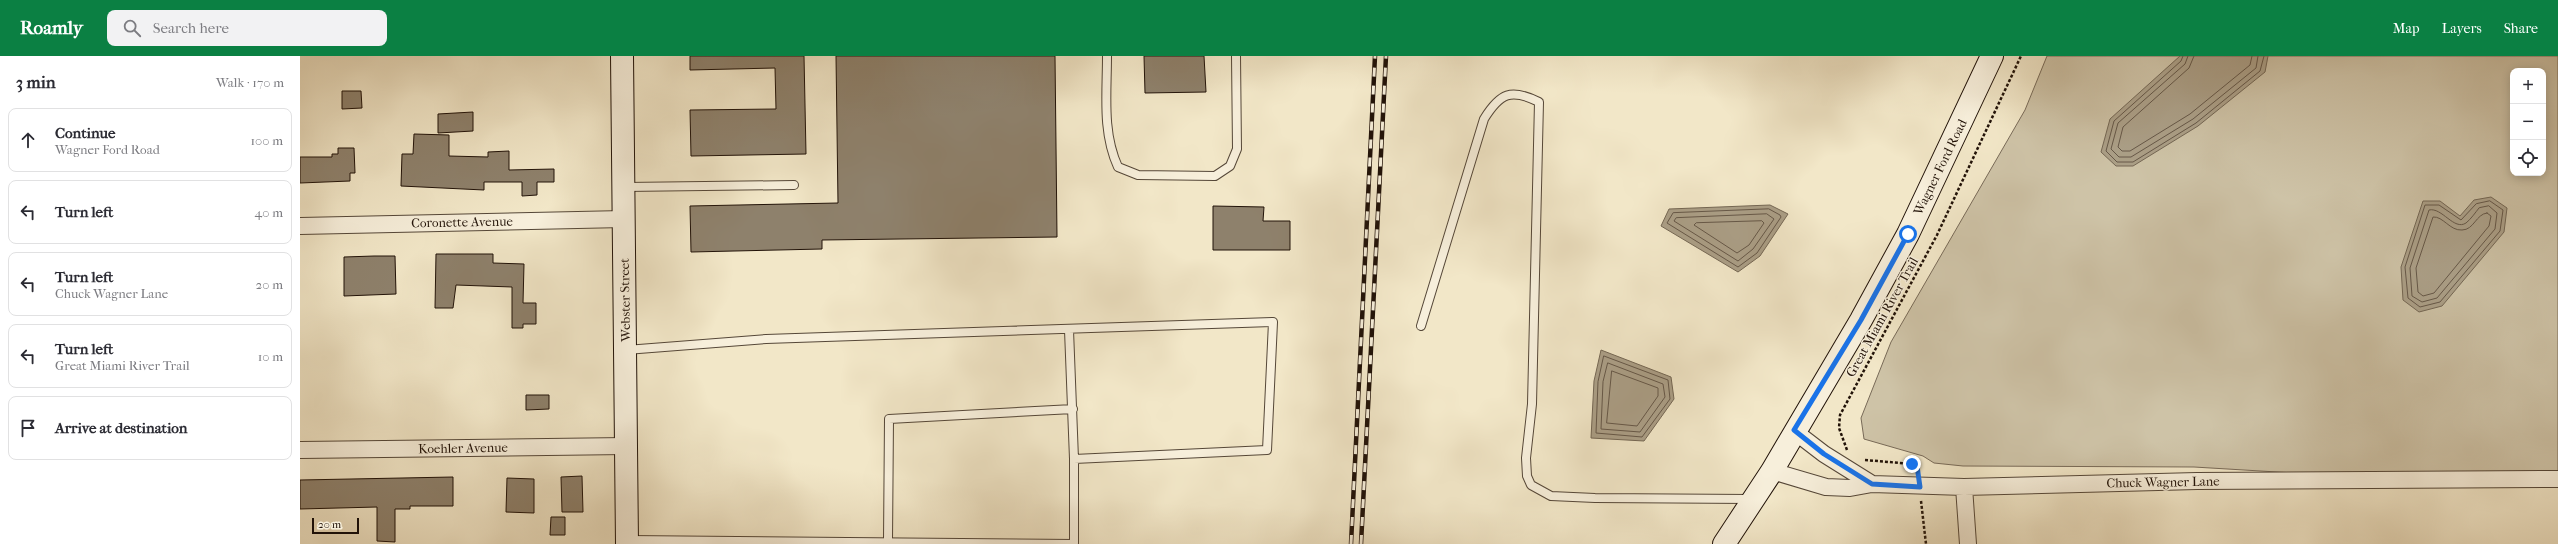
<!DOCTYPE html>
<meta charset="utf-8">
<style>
:root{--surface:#fff;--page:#f2f2f3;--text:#2b2b33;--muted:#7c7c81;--line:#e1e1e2;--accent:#0b8043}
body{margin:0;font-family:"IM FELL French Canon",serif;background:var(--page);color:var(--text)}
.controls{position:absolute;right:12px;top:12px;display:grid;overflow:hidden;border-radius:8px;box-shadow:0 2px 10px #0003}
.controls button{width:36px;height:36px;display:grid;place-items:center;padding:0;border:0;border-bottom:1px solid var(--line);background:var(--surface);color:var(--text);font:20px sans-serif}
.scale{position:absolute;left:12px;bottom:10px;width:47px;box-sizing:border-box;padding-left:4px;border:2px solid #211208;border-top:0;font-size:11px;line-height:14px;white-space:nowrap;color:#211208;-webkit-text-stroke:3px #f7efdb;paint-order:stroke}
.stop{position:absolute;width:12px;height:12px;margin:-9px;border:3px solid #1a73e8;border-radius:50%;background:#fff}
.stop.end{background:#1a73e8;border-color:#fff;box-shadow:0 1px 4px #0008}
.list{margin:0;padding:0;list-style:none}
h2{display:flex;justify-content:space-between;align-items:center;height:52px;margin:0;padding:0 16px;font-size:17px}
h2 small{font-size:13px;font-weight:400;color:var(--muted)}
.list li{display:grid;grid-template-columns:26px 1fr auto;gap:12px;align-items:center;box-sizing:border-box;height:64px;margin:0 8px 8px;padding:0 8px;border:1px solid var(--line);border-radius:8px}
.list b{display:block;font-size:15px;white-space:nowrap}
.list p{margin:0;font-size:13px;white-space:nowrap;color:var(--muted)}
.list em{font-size:13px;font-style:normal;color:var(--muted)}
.icon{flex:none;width:22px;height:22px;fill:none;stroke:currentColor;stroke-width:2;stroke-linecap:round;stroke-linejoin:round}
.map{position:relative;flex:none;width:2258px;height:488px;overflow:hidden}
header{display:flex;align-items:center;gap:24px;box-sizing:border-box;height:56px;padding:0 20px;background:var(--accent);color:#fff}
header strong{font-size:19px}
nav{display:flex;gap:22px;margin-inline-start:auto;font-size:14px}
.search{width:280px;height:36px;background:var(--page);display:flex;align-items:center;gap:10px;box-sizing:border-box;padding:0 14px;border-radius:8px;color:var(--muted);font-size:15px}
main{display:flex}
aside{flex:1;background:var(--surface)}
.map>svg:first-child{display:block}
</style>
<header>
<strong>Roamly</strong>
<div class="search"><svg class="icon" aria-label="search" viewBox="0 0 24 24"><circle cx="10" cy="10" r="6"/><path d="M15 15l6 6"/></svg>Search here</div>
<nav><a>Map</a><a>Layers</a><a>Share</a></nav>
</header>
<main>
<aside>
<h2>3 min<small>Walk · 170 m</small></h2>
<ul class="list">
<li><svg class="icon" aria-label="ahead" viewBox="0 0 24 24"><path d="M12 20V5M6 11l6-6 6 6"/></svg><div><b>Continue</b><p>Wagner Ford Road</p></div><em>100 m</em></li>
<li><svg class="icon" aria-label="left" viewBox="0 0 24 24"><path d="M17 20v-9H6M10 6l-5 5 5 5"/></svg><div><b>Turn left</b></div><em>40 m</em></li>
<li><svg class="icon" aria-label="left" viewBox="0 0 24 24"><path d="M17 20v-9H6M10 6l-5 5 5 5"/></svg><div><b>Turn left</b><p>Chuck Wagner Lane</p></div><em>20 m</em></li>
<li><svg class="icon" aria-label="left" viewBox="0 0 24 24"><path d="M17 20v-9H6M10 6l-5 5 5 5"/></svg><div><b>Turn left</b><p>Great Miami River Trail</p></div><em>10 m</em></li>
<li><svg class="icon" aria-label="arrive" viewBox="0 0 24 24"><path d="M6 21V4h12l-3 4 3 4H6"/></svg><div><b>Arrive at destination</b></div></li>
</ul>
</aside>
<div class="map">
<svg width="2258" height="488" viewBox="0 0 2258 488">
<rect width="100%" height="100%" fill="#f2e7c8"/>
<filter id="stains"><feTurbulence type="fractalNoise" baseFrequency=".005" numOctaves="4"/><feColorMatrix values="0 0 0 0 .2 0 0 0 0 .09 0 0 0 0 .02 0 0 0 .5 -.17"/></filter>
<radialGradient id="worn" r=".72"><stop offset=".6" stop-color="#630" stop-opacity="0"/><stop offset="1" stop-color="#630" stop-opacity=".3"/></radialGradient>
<path fill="#cec3a7" stroke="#786a58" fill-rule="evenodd" d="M1747 0H2258V423L2127 425 1894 411 1663 410 1634 407 1623 400 1564 383 1561 362 1591 286 1725 54ZM2213 15H2243V117H2213Z"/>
<path fill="#ab9f87" stroke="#746754" d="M1880 0H1968L1965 16 1898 70 1833 110H1816L1801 96 1810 63Z
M2191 141 2207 152 2204 176 2142 250 2119 256 2103 244 2101 211 2123 145H2140L2160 160 2174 144Z
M1470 149 1488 158 1460 200 1438 216 1361 170 1369 153Z
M1301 294 1371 321 1374 343 1344 385 1291 382 1294 325Z"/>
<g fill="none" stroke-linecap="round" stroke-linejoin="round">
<path stroke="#665848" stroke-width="1" d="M1883 0 1881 5 1814 65 1806 95 1817 106H1833L1896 67 1960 15 1964 0
M1888 0 1885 8 1818 67 1811 93 1819 101H1831L1893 63 1956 12 1958 0
M1894 0 1889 12 1823 71 1818 91 1822 95H1830L1890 58 1950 9 1952 0
M2190 145 2203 154 2200 175 2140 246 2120 251 2108 242 2105 211 2125 149H2139L2161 164 2176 148Z
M2189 150 2197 157 2195 173 2137 242 2122 246 2112 240 2110 212 2129 154C2142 151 2154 175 2166 167 2171 163 2175 157 2179 152Z
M1469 153 1480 159 1481 161 1457 197 1438 211 1367 167 1373 157Z
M2187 157 2191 160 2189 170 2134 237 2123 240 2118 236 2116 212 2133 161C2143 160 2150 175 2162 174 2174 174 2176 158 2187 157Z
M1467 158 1474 163 1453 193 1438 205 1374 165 1376 162Z
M1462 165 1464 167 1449 189 1437 197 1394 169 1396 167Z
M1304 300 1368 324 1370 343 1342 381 1296 377 1298 326Z
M1308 307 1363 328 1365 341 1340 376 1301 373 1303 326Z
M1312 315 1358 332V340L1337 370 1307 367Z"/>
</g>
<path fill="#8e816c" stroke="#211208" d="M390 0H504L506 98 391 100 390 54 476 53 475 12 390 14Z
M536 0H755L757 181 522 184V193L391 196 390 150 538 147Z
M844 0H904L906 36 845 37Z
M42 35H61L62 52 42 53Z
M173 56V75L138 77V58Z
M114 78 149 79V100L188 101V96L209 95V114L254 113V126H237V139L222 140V126H184V134L101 130 102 98H113Z
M38 92H54L55 117H50V125L0 127V101H32V98H38Z
M913 150 964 151 963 165H990V194H913Z
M136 198H193V207L224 208 223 247H236V268H223V272H212V231L156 229 153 252H135Z
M74 200H95L96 238 44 240V201Z
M226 339H249V353L226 354Z
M282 420 283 456H262L261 421Z
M153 421V450H110V453H95V486L77 485V451L0 453V424Z
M207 422 234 423V457L206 456Z
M251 461H265V479H250Z"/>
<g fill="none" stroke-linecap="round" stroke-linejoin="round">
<g stroke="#554738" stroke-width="10">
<path id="lane" d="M807 0C807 38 802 76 818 111L838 119 915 120 930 110 937 93 936 0
M325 131 494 129
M1121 270 1184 63C1200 37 1211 32 1239 46L1232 348 1226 402 1227 420 1231 429 1251 440 1295 442 1451 443
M326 294 466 283 973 266 967 394 774 403 769 274
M328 484 774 488
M588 485 589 363 773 353
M774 487V403"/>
</g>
<g stroke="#554738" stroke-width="18">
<path id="street" d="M0 170 324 163
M1494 375 1524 398 1572 428
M0 394 326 390
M1472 415 1526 431 1550 432 1572 428 1664 431 1897 425 2258 423
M1664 431 1668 488"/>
</g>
<g stroke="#211208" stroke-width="24">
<path id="secondary" d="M322 0 327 488
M1424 488 1472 415 1561 264 1608 178 1692 0"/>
</g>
<path stroke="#211208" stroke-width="2.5" stroke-dasharray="3 2" stroke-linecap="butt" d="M1547 394 1539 372 1540 359 1637 179 1721 0
M1565 404 1612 408 1619 414
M1621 445 1626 488"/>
<use href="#lane" stroke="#f7efdb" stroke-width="8"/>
<use href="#street" stroke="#f7efdb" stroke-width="16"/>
<use href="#secondary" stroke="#f7efdb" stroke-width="22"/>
<g stroke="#211208" stroke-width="4.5">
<path id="rail" d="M1051 488 1075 0
M1061 488 1086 0"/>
</g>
<use href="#rail" stroke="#f7efdb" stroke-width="3" stroke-dasharray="9" stroke-linecap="butt"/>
</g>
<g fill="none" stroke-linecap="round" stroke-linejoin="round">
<path stroke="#1a73e8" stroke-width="5" d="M1608 178 1561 264 1494 374 1524 398 1572 428 1620 431 1617 410 1612 408"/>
</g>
<g text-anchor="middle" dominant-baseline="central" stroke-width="3" stroke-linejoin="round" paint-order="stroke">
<g font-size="13" fill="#211208" stroke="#f7efdb">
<text transform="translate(1640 111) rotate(-64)">Wagner Ford Road</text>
<text transform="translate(162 166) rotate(-1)">Coronette Avenue</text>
<text transform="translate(325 244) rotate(-91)">Webster Street</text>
<text transform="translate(1582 261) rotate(-61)">Great Miami River Trail</text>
<text transform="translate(163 392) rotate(-1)">Koehler Avenue</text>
<text transform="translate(1863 426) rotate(-1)">Chuck Wagner Lane</text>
</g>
</g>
<rect width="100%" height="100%" filter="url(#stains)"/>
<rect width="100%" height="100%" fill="url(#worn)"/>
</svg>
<div class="controls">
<button>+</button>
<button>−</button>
<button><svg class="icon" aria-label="locate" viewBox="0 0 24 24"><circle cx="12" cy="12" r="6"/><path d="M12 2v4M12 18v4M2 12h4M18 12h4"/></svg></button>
</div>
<div class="scale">20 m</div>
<div class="stop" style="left:1608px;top:178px"></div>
<div class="stop end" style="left:1612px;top:408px"></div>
</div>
</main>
